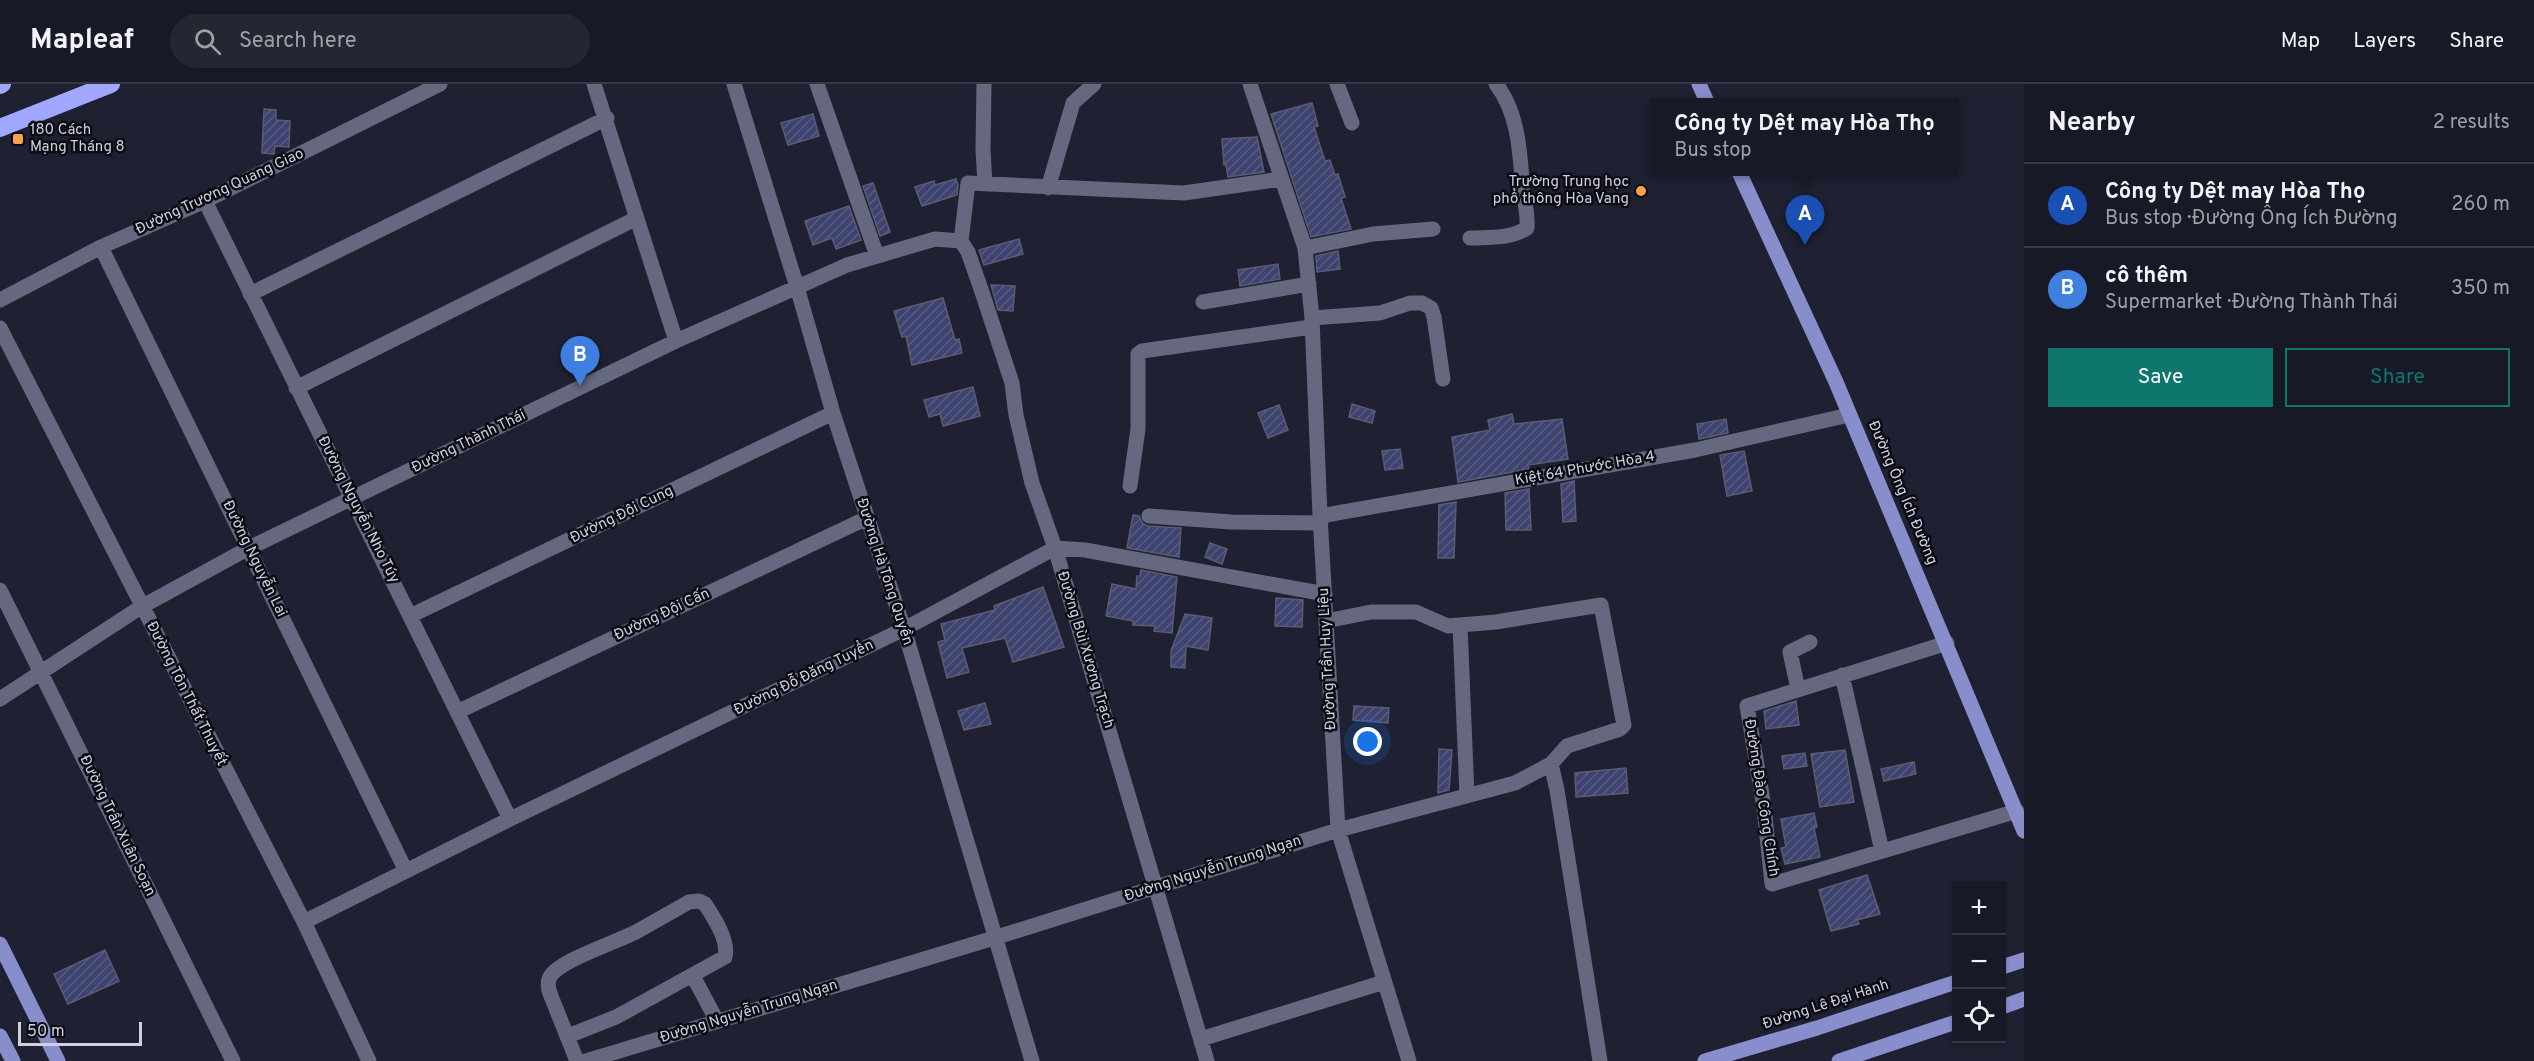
<!DOCTYPE html>
<meta charset="utf-8">
<style>
:root{--surface:#171926;--page:#242632;--text:#f1f3f6;--muted:#9ea0a7;--line:#363843;--accent:#0f766e}
body{margin:0;font-family:Overpass,sans-serif;background:var(--page);color:var(--text)}
.controls{position:absolute;right:18px;bottom:18px;display:grid;overflow:hidden;border-radius:0px;box-shadow:0 2px 4px #0004}
.controls button{width:54px;height:54px;display:grid;place-items:center;padding:0;border:0;border-bottom:2px solid var(--line);background:var(--surface);color:var(--text);font:30px sans-serif}
.scale{position:absolute;left:18px;bottom:15px;width:124px;box-sizing:border-box;padding-left:6px;border:3px solid #cfd1dd;border-top:0;font-size:16px;line-height:21px;white-space:nowrap;color:#cfd1dd;-webkit-text-stroke:4px #0a0b13;paint-order:stroke}
.you{position:absolute;left:1368px;top:658px;width:21px;height:21px;margin:-15px;border:4px solid #fff;border-radius:50%;background:#1a73e8;box-shadow:0 0 0 9px #1a73e833}
.badge{display:grid;place-items:center;width:39px;height:39px;border-radius:50%;background:var(--accent);color:#fff;font-size:20px;font-weight:700}
.pin{position:absolute;translate:-50% -50px;filter:drop-shadow(0 2px 3px #0008)}
.pin::after{content:'';position:absolute;top:32px;width:21px;height:18px;background:inherit;clip-path:polygon(0 0,100% 0,50% 100%)}
.popup{position:absolute;left:1650px;top:14px;width:309px;height:78px;box-sizing:border-box;display:grid;place-content:center;border-radius:0px;background:var(--surface);filter:drop-shadow(0 2px 4px #0005);font-size:20px;white-space:nowrap;color:var(--muted)}
.popup b{font-size:22px;color:var(--text)}
.popup::after{content:'';position:absolute;left:50%;top:100%;margin-left:-12px;border:12px solid transparent;border-top-color:var(--surface)}
.list{margin:0;padding:0;list-style:none}
h2{display:flex;justify-content:space-between;align-items:center;height:78px;margin:0;padding:0 24px;font-size:26px}
h2 small{font-size:20px;font-weight:400;color:var(--muted)}
.list li{display:grid;grid-template-columns:39px 1fr auto;gap:18px;align-items:center;box-sizing:border-box;height:84px;padding:0 24px;border-top:2px solid var(--line)}
.list b{display:block;font-size:22px;white-space:nowrap}
.list p{margin:0;font-size:20px;white-space:nowrap;color:var(--muted)}
.list em{font-size:20px;font-style:normal;color:var(--muted)}
.actions{display:flex;gap:12px;padding:18px 24px}
.actions a{flex:1;padding:14px 0;border:2px solid var(--accent);border-radius:0px;text-align:center;font-size:21px;color:var(--accent)}
.actions .main{background:var(--accent);color:#fff}
.icon{flex:none;width:33px;height:33px;fill:none;stroke:currentColor;stroke-width:2;stroke-linecap:round;stroke-linejoin:round}
.map{position:relative;flex:none;width:2024px;height:977px;overflow:hidden}
header{display:flex;align-items:center;gap:36px;box-sizing:border-box;height:84px;padding:0 30px;background:var(--surface);border-bottom:2px solid var(--line)}
header strong{font-size:28px}
nav{display:flex;gap:33px;margin-inline-start:auto;font-size:21px}
.search{width:420px;height:54px;background:var(--page);display:flex;align-items:center;gap:15px;box-sizing:border-box;padding:0 21px;border-radius:33px;color:var(--muted);font-size:22px}
main{display:flex}
aside{flex:1;background:var(--surface)}
.map>svg:first-child{display:block}
</style>
<header>
<strong>Mapleaf</strong>
<div class="search"><svg class="icon" aria-label="search" viewBox="0 0 24 24"><circle cx="10" cy="10" r="6"/><path d="M15 15l6 6"/></svg>Search here</div>
<nav><a>Map</a><a>Layers</a><a>Share</a></nav>
</header>
<main>
<div class="map">
<svg width="2024" height="977" viewBox="0 0 2024 977">
<defs>
<pattern id="building-hatch" width="6" height="6" patternUnits="userSpaceOnUse" patternTransform="scale(1.5)"><rect width="6" height="6" fill="#3e426e"/><path d="M-1 1l2-2M0 6l6-6M5 7l2-2" fill="none" stroke="#595c82"/></pattern>
</defs>
<rect width="100%" height="100%" fill="#1f2133"/>
<path fill="url(#building-hatch)" stroke="#5a5c72" stroke-width="1.5" d="M1312 19 1318 42 1314 43 1325 77 1330 76 1335 91 1338 90 1345 113 1341 114 1351 145 1311 153 1271 30Z
M264 25 276 26V36L290 37 289 63 275 62 274 70 262 69Z
M813 30 819 52 788 61 781 39Z
M1257 53 1264 88 1228 93 1226 81H1224L1222 55Z
M956 95 958 101 957 111 922 122 915 103 934 97 935 101Z
M873 99 890 148 880 152 863 102Z
M849 122 861 156 836 165 832 154 813 161 805 137Z
M1019 155 1023 170 984 181 979 166Z
M1338 167 1340 185 1317 188 1316 172Z
M1278 180 1280 195 1240 202 1238 186Z
M991 201 1015 202 1013 227 998 226Z
M943 214 955 256 959 255 962 269 912 281 906 252 902 253 894 227Z
M973 303 980 332 943 342 940 330 929 333 924 316Z
M1352 320 1375 327 1372 339 1349 333Z
M1279 321 1288 346 1268 354 1258 329Z
M1512 330 1514 340 1562 335 1568 375 1528 381 1529 385 1458 398 1452 353 1490 346 1488 336Z
M1726 335 1728 349 1699 355 1697 340Z
M1400 365 1403 384 1385 386 1382 367Z
M1744 367 1752 407 1727 412 1720 371Z
M1574 397 1576 437 1563 438 1561 400Z
M1529 405 1531 446H1506L1505 409Z
M1456 418 1454 474H1438L1439 421Z
M1133 431 1139 432 1143 440 1148 442 1181 444 1179 473 1127 464Z
M1210 459 1227 465 1222 480 1205 473Z
M1141 486 1177 493 1172 549 1154 547 1155 542 1133 541V537L1106 532 1112 500 1136 505 1137 492H1140Z
M1043 503 1064 563 1013 578 1005 554 962 564 969 588 947 594 938 558 945 556 941 540 995 526 994 522Z
M1276 514 1303 516 1302 543 1275 542Z
M1185 530 1212 534 1208 566 1186 562 1185 584 1171 583V567Z
M1796 617 1799 641 1766 645 1764 627Z
M985 619 991 640 964 646 958 627Z
M1354 622 1389 624 1388 639 1353 636Z
M1439 665 1452 666 1449 706 1438 709Z
M1845 666 1854 718 1820 723 1811 670Z
M1805 669 1807 682 1784 685 1782 672Z
M1914 678 1916 690 1884 697 1881 685Z
M1626 684 1628 709 1576 713 1575 689Z
M1814 729 1817 743 1814 744 1820 773 1785 780 1781 764 1786 763 1781 735Z
M1867 791 1880 830 1857 836 1859 840 1831 847 1819 806Z
M105 866 119 897 68 920 54 890Z"/>
<g fill="none" stroke-linecap="round" stroke-linejoin="round">
<path stroke="#65687e" stroke-width="15" d="M594 0 676 257
M734 0 797 203 833 329 904 545 1032 977
M817 0 877 172
M984 0 983 66 985 100
M1250 0 1305 164 1312 234 1320 432 1338 746 1409 977
M1337 0 1352 39
M1048 104 1073 19 1094 0
M205 117 510 735
M1470 154C1489 153 1511 155 1527 144 1528 131 1525 119 1523 107 1520 71 1519 29 1496 0
M961 157 968 168 981 205 1012 299 1016 331 1032 399 1055 464 1207 977
M961 157 968 99 1184 109 1282 95
M101 163 406 787
M1305 164 1373 150 1433 145
M250 210 607 34
M0 216 101 163 205 117 440 0
M1203 218 1309 200
M1312 234 1380 229 1410 219H1422L1431 224 1434 233 1443 295
M0 244 304 838 369 977
M296 304 637 134
M1130 402 1138 345V270L1142 267 1312 243
M1149 432 1231 438 1321 439
M1320 432 1695 366 1849 331
M0 506 233 977
M410 532 833 329
M1326 537 1371 528H1416L1448 542 1496 538 1601 521 1624 641 1620 645 1567 662 1551 680
M1460 541 1467 712
M1947 559 1747 622 1764 723 1772 800 2017 727
M1842 591 1882 767
M1798 605 1790 568 1810 558
M0 615 141 523 249 464 676 257 847 181 935 155 961 157
M457 628 867 434
M304 838 510 735 904 545 1055 464 1085 466 1325 510
M693 892 717 937
M568 952 616 933 725 873C729 856 714 834 705 820L699 817 689 818C671 828 654 838 636 848 616 858 565 875 552 890 546 897 548 905 551 912L577 977
M1201 955 1384 898
M586 977 994 854 1338 746 1515 699 1551 680 1557 706 1600 977"/>
<path stroke="#888ecb" stroke-width="15" d="M1699 0 1707 18
M1739 88 1836 298 2024 747
M0 860 58 977
M2002 883 2024 876
M2002 923 2024 915
M0 952 13 977
M1705 977 1817 944 1956 898
M1839 977 1956 938"/>
<path stroke="#a0a7ff" stroke-width="18" d="M0 1 2 0
M0 44 111 0"/>
</g>
<g fill="#f8a04b" stroke="#0a0b13" stroke-width="2">
<rect x="12" y="49" width="12" height="12" rx="3"/>
<circle cx="1641" cy="107" r="6"/>
</g>
<g text-anchor="middle" dominant-baseline="central" stroke-width="5" stroke-linejoin="round" paint-order="stroke">
<g font-size="15" fill="#cfd1dd" stroke="#0a0b13" text-anchor="start">
<text x="30" y="46">180 Cách<tspan x="30" dy="17">Mạng Tháng 8</tspan></text>
<text x="1629" y="98" text-anchor="end">Trường Trung học<tspan x="1629" dy="17">phổ thông Hòa Vang</tspan></text>
</g>
<g font-size="15" fill="#cfd1dd" stroke="#0a0b13">
<text transform="translate(220 108) rotate(-25)">Đường Trương Quang Giao</text>
<text transform="translate(469 358) rotate(-26)">Đường Thành Thái</text>
<text transform="translate(1585 385) rotate(-10)">Kiệt 64 Phước Hòa 4</text>
<text transform="translate(1902 409) rotate(67)">Đường Ông Ích Đường</text>
<text transform="translate(358 426) rotate(63)">Đường Nguyễn Nho Túy</text>
<text transform="translate(622 431) rotate(-26)">Đường Đội Cung</text>
<text transform="translate(254 475) rotate(64)">Đường Nguyễn Lai</text>
<text transform="translate(884 488) rotate(72)">Đường Hà Tông Quyền</text>
<text transform="translate(662 531) rotate(-25)">Đường Đội Cấn</text>
<text transform="translate(1085 566) rotate(73)">Đường Bùi Xương Trạch</text>
<text transform="translate(1328 575) rotate(-93)">Đường Trần Huy Liệu</text>
<text transform="translate(804 594) rotate(-26)">Đường Đỗ Đăng Tuyển</text>
<text transform="translate(186 610) rotate(63)">Đường Tôn Thất Thuyết</text>
<text transform="translate(1761 714) rotate(81)">Đường Đào Công Chính</text>
<text transform="translate(117 742) rotate(64)">Đường Trần Xuân Soạn</text>
<text transform="translate(1213 785) rotate(-18)">Đường Nguyễn Trung Ngạn</text>
<text transform="translate(1826 921) rotate(-18)">Đường Lê Đại Hành</text>
<text transform="translate(749 928) rotate(-17)">Đường Nguyễn Trung Ngạn</text>
</g>
</g>
</svg>
<div class="controls">
<button>+</button>
<button>−</button>
<button><svg class="icon" aria-label="locate" viewBox="0 0 24 24"><circle cx="12" cy="12" r="6"/><path d="M12 2v4M12 18v4M2 12h4M18 12h4"/></svg></button>
</div>
<div class="scale">50 m</div>
<div class="you"></div>
<div class="pin badge" style="left:1805px;top:161px;background:#1a4fb4">A</div>
<div class="popup"><b>Công ty Dệt may Hòa Thọ</b>Bus stop</div>
<div class="pin badge" style="left:580px;top:302px;background:#3f7fe0">B</div>
</div>
<aside>
<h2>Nearby<small>2 results</small></h2>
<ul class="list">
<li><span class="badge" style="background:#1a4fb4">A</span><div><b>Công ty Dệt may Hòa Thọ</b><p>Bus stop · Đường Ông Ích Đường</p></div><em>260 m</em></li>
<li><span class="badge" style="background:#3f7fe0">B</span><div><b>cô thêm</b><p>Supermarket · Đường Thành Thái</p></div><em>350 m</em></li>
</ul>
<div class="actions"><a class="main">Save</a><a>Share</a></div>
</aside>
</main>
